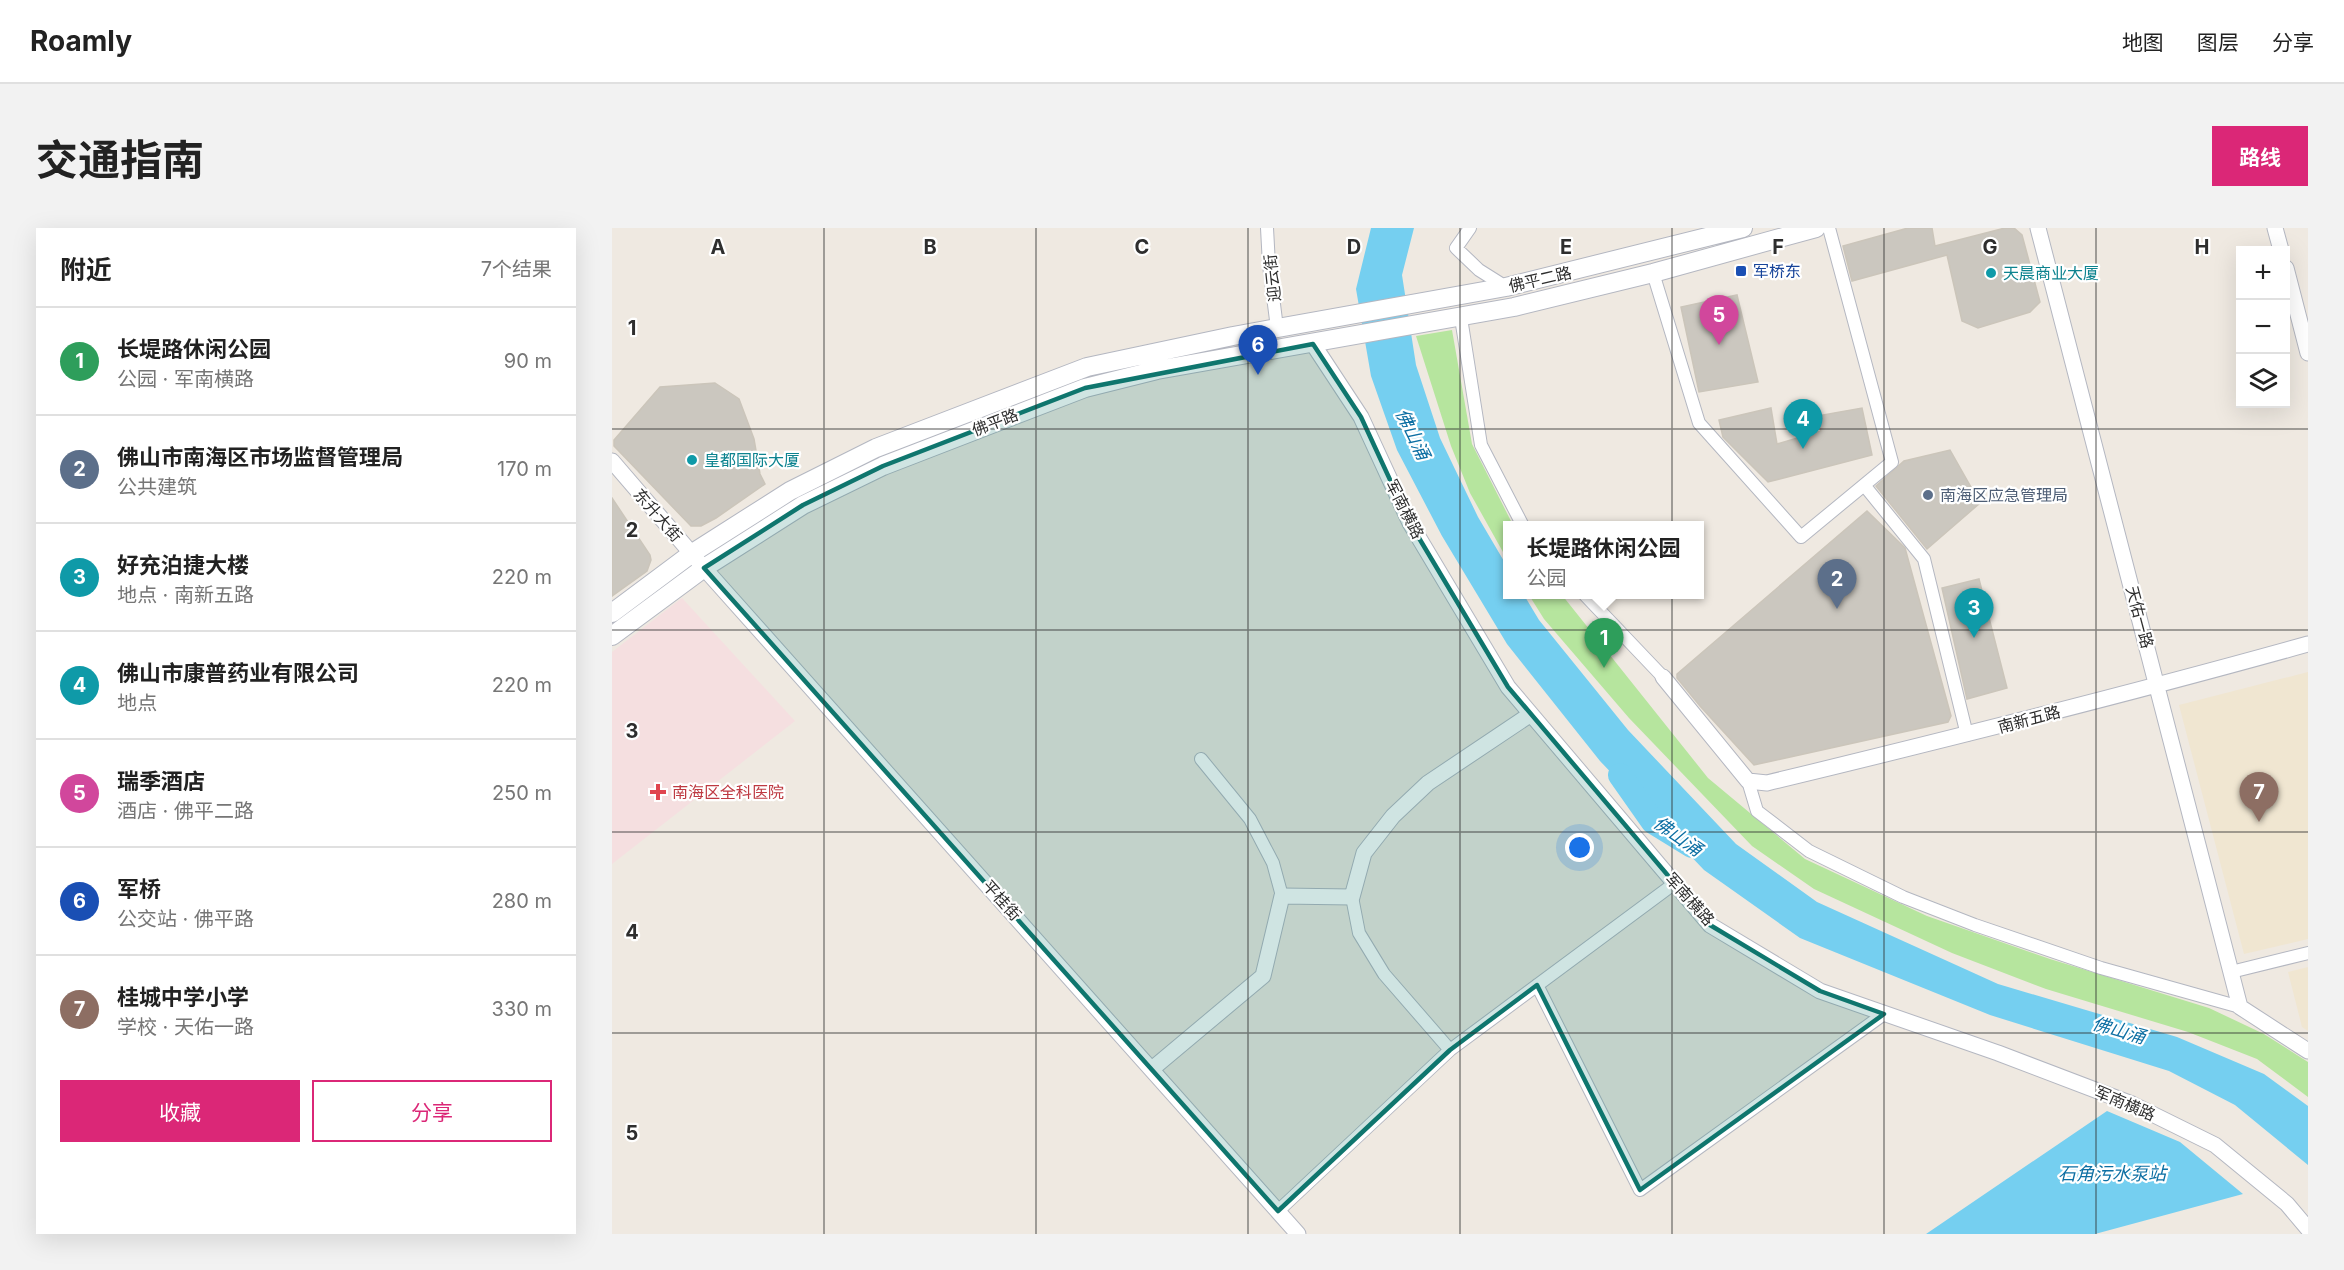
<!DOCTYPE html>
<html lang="zh">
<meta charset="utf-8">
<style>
:root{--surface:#fff;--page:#f2f2f2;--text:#222;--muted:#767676;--line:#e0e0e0;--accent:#db2777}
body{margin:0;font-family:Inter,"Noto Sans SC",sans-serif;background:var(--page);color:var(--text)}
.controls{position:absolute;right:18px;top:18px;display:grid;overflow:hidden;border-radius:0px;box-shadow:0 6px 24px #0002}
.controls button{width:54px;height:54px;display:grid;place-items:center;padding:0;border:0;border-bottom:2px solid var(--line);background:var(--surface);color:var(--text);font:30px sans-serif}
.you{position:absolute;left:968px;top:620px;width:21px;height:21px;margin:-15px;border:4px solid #fff;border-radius:50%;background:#1a73e8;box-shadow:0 0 0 9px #1a73e833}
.badge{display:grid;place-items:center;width:39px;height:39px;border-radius:50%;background:var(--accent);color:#fff;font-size:20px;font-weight:700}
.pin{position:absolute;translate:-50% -50px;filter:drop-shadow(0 2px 3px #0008)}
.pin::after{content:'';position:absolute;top:32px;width:21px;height:18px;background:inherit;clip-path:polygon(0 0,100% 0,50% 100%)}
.popup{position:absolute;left:891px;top:293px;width:201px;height:78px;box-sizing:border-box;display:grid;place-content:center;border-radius:0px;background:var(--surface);filter:drop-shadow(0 2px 4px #0005);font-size:20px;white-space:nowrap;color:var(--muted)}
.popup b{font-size:22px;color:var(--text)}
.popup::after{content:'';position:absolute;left:50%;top:100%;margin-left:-12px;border:12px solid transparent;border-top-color:var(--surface)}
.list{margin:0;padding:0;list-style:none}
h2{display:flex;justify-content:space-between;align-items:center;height:78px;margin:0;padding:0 24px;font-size:26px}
h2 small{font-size:20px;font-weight:400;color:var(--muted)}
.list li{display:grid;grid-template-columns:39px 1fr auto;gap:18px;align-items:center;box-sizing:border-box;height:108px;padding:0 24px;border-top:2px solid var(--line)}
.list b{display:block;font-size:22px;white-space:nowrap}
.list p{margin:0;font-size:20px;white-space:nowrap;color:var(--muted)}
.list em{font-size:20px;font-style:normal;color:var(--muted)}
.actions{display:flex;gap:12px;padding:18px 24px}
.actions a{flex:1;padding:14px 0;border:2px solid var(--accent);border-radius:0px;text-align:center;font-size:21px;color:var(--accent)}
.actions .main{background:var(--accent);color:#fff}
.icon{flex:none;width:33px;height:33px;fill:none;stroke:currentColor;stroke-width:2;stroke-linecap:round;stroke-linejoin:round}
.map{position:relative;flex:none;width:1696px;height:1006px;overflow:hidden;border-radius:0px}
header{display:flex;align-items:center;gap:36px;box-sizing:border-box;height:84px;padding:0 30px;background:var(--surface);border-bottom:2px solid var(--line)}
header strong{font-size:28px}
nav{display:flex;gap:33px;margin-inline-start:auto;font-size:21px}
.intro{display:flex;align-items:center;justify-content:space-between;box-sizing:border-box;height:144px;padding:0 36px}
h1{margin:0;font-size:42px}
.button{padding:15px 27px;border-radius:0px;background:var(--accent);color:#fff;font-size:21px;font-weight:700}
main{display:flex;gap:36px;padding:0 36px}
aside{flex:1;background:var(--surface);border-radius:0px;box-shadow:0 6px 24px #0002}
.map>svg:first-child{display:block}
</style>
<header>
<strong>Roamly</strong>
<nav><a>地图</a><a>图层</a><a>分享</a></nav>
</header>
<div class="intro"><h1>交通指南</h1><a class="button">路线</a></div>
<main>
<aside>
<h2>附近<small>7个结果</small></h2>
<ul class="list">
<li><span class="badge" style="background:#2e9e5b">1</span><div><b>长堤路休闲公园</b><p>公园 · 军南横路</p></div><em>90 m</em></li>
<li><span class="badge" style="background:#5c6f8a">2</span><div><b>佛山市南海区市场监督管理局</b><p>公共建筑</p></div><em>170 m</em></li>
<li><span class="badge" style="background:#0f9aa8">3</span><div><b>好充泊捷大楼</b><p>地点 · 南新五路</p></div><em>220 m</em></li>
<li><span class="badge" style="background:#0f9aa8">4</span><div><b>佛山市康普药业有限公司</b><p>地点</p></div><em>220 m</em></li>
<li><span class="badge" style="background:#d1479c">5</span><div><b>瑞季酒店</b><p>酒店 · 佛平二路</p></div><em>250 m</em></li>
<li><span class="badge" style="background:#1a4fb4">6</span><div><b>军桥</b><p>公交站 · 佛平路</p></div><em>280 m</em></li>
<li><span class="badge" style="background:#8d6e63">7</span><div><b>桂城中学小学</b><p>学校 · 天佑一路</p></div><em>330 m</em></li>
</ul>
<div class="actions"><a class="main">收藏</a><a>分享</a></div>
</aside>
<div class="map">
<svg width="1696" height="1006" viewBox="0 0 1696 1006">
<rect width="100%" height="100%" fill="#efe9e1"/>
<path fill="#f0e6d1" d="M1696 444V711L1632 726 1567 477Z
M1696 739V803L1690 799 1676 744Z"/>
<path fill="#f5dfe0" d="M70 370 183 493 0 636V424Z"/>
<path fill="#b6e59e" d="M840 102 860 216 901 297 896 298V333L858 265 839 218 804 108Z
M917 367H950L1096 550 1193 631 1315 688 1438 731 1597 780 1652 806 1696 834V869L1645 831 1576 804 1434 761 1340 725 1202 661 1140 618 1017 490 932 391Z"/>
<path fill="#75cff0" d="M759 0H802L790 47 804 137 828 210 866 289 896 340V366L912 367 927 392 1016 502 1124 616 1205 674 1386 756 1565 809 1652 846 1696 878V937L1623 877 1557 843 1378 787 1188 710 1092 642 988 533 895 416 830 308 785 222 759 148 744 61Z
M1495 883 1568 914 1631 966 1483 1006H1314Z"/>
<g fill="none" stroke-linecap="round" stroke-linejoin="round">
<path stroke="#75cff0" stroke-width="24" d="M1008 547 1041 594 1080 618"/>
</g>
<path fill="#cbc7bf" stroke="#cbc5ba" stroke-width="1.5" d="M1296 0H1320L1323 18 1393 0H1402L1410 7 1428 74 1418 84 1366 100 1350 93 1335 27 1240 53 1231 18Z
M1125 67 1146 154 1087 164 1069 79Z
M103 155 127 171 142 211 148 246 153 256 104 290 89 298H79L2 218V212L48 159Z
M1159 180 1165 216 1209 203 1205 188 1250 180 1260 227 1156 254 1111 209 1107 192Z
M1338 222 1368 275 1315 321 1264 258 1292 233Z
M0 270 38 327 39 332 35 343 0 368Z
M1255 283 1293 320 1339 488 1336 494 1142 537 1088 478 1065 450V446Z
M1367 351 1395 460 1355 471 1330 360Z"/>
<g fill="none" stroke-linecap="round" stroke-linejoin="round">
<g stroke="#b4b7c1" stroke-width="14">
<path id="minor" d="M655 0 657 37 665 100
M858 0 844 20 867 42 894 59
M1041 45 1087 195 1189 309 1280 234 1217 0
M849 90 869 217 911 298
M1252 257 1312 331 1355 507
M972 366 1051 449
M589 531 638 591 661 635 670 668
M1136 553 1145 583 1197 623 1291 669 1363 697 1489 740 1628 779
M740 669 747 705 772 746 838 822
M1619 744 1696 725
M925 757 1028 962 1272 786
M666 983 838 822 1063 655"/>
</g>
<g stroke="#b4b7c1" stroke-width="17">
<path id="tertiary" d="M1426 0 1628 779 1696 823
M1663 0 1669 22
M1674 40 1696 125
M701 116 749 189 798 295 896 459 1098 697 1208 763 1386 825 1520 876 1603 917 1675 976 1696 1001
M0 233 92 340 686 1006
M1051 449 1136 553 1155 555C1337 511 1517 466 1696 416
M540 841 651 748 670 668 740 669 752 625 781 588 816 555 919 486"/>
</g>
<g stroke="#b4b7c1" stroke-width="20">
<path id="secondary" d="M0 385 79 326 178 263 264 220 475 139 621 108 894 59 1131 0
M0 408 92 340 191 277 271 238 473 160 545 142 902 79 1041 45 1204 0"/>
</g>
<use href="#minor" stroke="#fff" stroke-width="12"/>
<use href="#tertiary" stroke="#fff" stroke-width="15"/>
<use href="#secondary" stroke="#fff" stroke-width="18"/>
</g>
<path fill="#0f766e" fill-opacity="0.2" stroke="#0f766e" stroke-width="4.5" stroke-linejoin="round" d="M701 116 749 189 798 295 896 459 1098 697 1208 763 1272 786 1028 962 925 757 838 822 666 983 92 340 191 277 271 238 473 160Z"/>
<path fill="none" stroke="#2e2e2e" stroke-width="1.5" stroke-opacity="0.55" d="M212 0V1006M424 0V1006M636 0V1006M848 0V1006M1060 0V1006M1272 0V1006M1484 0V1006M0 201H1696M0 402H1696M0 604H1696M0 805H1696"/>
<rect fill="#1a4fb4" stroke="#fff" stroke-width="2" x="1123" y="37" width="12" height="12" rx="3"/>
<g fill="#0f9aa8" stroke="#fff" stroke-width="2">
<circle cx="1379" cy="45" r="6"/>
<circle cx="80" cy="232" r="6"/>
</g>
<circle fill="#5c6f8a" stroke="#fff" stroke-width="2" cx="1316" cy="267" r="6"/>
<path fill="#e0444e" stroke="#fff" stroke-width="2" d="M43 555h6v6h6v6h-6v6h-6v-6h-6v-6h6z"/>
<g text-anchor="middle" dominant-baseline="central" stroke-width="4.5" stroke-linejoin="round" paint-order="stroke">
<g font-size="16" fill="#164399" stroke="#fff" text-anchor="start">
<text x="1141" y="43">军桥东</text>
</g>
<g font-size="16" fill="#0d838f" stroke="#fff" text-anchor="start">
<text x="1391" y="45">天晨商业大厦</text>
<text x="92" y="232">皇都国际大厦</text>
</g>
<g font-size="16" fill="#2e2e2e" stroke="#fff">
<text transform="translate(660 50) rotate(-96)">迎云街</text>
<text transform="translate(928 51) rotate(-13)">佛平二路</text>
<text transform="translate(383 194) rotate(-21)">佛平路</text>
<text transform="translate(793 281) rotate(63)">军南横路</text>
<text transform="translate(46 287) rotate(49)">东升大街</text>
<text transform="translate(1528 389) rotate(75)">天佑一路</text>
<text transform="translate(1417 491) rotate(-15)">南新五路</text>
<text transform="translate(1078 671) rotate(48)">军南横路</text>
<text transform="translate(390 672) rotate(48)">平桂街</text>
<text transform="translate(1513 875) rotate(23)">军南横路</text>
</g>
<g font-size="16" fill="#4e5e75" stroke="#fff" text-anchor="start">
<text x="1328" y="267">南海区应急管理局</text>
</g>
<g font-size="16" fill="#be3a42" stroke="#fff" text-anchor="start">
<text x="60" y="564">南海区全科医院</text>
</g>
<g font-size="18" font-style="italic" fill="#0d6fa3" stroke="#fff">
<text transform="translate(801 206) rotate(64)">佛山涌</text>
<text transform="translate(1066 608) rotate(35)">佛山涌</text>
<text transform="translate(1507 802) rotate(16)">佛山涌</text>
<text x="1500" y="945">石角污水泵站</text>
</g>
</g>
<g font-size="20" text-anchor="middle" font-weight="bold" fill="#2e2e2e" stroke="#fff" stroke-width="4.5" stroke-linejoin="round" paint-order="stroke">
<text x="106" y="26">A</text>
<text x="318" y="26">B</text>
<text x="530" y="26">C</text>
<text x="742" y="26">D</text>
<text x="954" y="26">E</text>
<text x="1166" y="26">F</text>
<text x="1378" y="26">G</text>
<text x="1590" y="26">H</text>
<text x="20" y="107">1</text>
<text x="20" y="309">2</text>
<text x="20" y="510">3</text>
<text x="20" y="711">4</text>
<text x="20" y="912">5</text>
</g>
</svg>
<div class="controls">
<button>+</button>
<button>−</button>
<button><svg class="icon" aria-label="layers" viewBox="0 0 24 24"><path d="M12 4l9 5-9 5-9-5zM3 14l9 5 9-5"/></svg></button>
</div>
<div class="you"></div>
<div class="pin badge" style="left:992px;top:440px;background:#2e9e5b">1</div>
<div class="popup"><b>长堤路休闲公园</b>公园</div>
<div class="pin badge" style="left:1225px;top:381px;background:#5c6f8a">2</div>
<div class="pin badge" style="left:1362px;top:410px;background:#0f9aa8">3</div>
<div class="pin badge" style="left:1191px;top:221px;background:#0f9aa8">4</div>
<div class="pin badge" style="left:1107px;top:117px;background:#d1479c">5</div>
<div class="pin badge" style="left:646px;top:147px;background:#1a4fb4">6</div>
<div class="pin badge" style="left:1647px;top:594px;background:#8d6e63">7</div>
</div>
</main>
